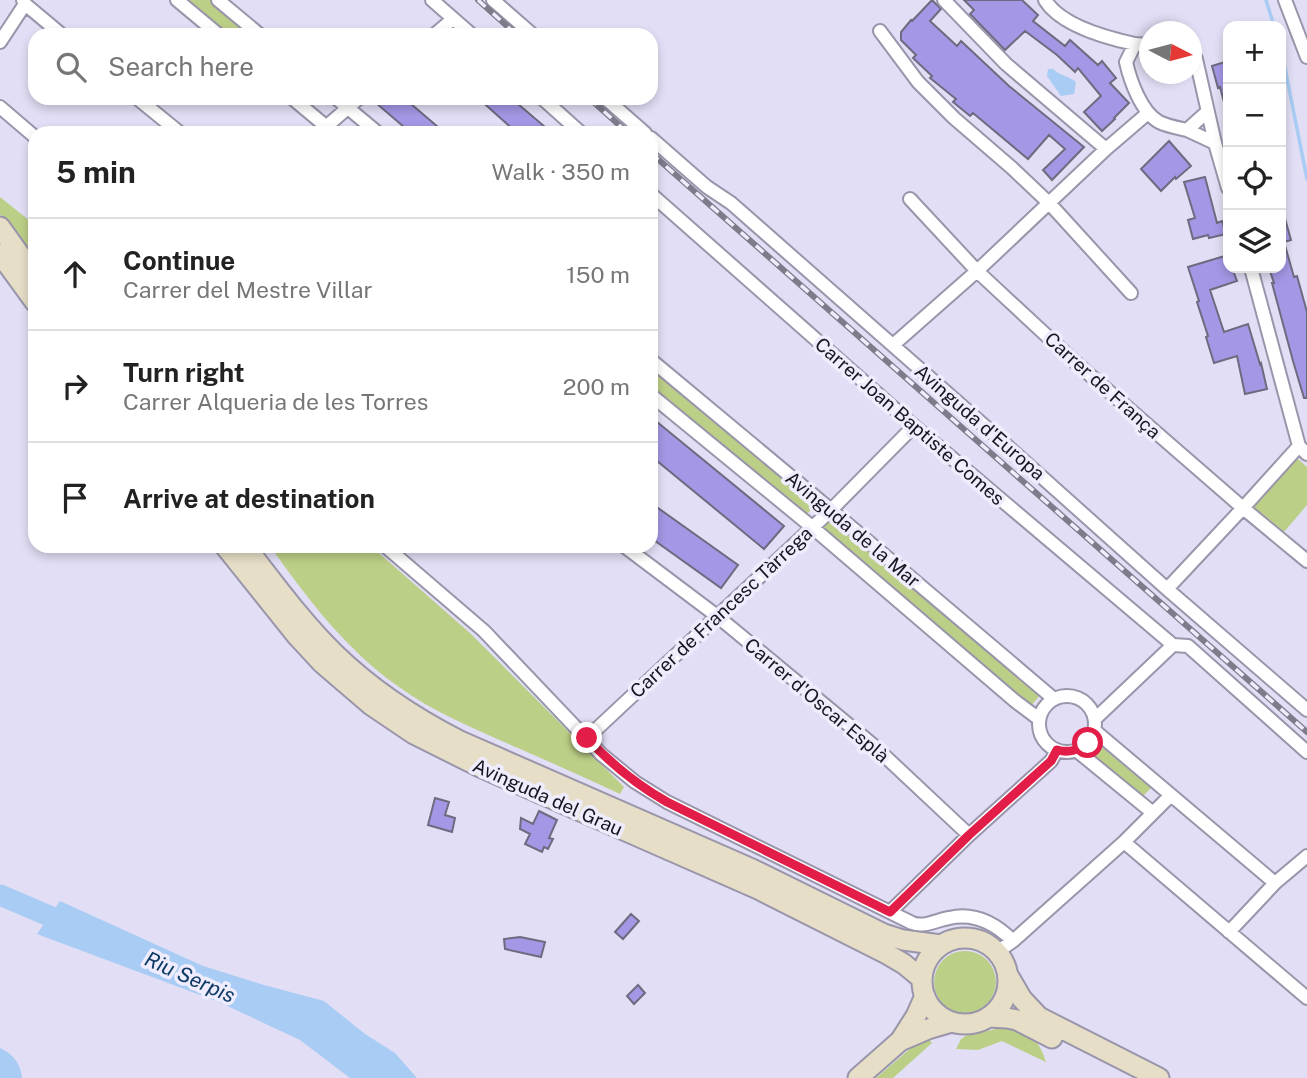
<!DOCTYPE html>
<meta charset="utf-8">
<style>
:root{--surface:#fff;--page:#f2f2f2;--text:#222;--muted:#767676;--line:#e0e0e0}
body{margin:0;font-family:"Public Sans",sans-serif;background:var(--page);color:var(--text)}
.controls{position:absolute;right:21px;top:21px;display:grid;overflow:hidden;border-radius:14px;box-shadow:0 4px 10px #0003}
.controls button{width:63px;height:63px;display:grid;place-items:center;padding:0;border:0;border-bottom:2px solid var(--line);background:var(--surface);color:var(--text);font:35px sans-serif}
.compass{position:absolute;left:1139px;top:21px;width:63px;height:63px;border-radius:50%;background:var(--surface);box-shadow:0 4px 10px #0003;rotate:96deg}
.stop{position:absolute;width:21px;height:21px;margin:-16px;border:5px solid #e11d48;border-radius:50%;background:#fff}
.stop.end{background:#e11d48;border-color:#fff;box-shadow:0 2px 7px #0008}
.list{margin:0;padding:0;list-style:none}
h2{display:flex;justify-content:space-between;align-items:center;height:91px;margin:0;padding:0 28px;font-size:30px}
h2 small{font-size:23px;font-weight:400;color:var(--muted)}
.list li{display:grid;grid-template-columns:46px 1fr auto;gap:21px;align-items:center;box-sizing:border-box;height:112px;padding:0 28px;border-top:2px solid var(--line)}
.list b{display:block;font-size:26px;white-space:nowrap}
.list p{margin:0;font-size:23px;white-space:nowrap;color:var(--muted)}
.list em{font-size:23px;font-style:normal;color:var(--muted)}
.icon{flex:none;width:38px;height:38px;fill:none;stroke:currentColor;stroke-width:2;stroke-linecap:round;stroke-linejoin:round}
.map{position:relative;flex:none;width:1307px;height:1078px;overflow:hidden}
.search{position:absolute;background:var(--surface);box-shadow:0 4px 10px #0003;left:28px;top:28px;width:630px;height:77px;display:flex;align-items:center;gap:18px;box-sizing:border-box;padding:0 24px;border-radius:21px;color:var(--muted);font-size:26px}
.panel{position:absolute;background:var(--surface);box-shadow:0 4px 10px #0003;left:28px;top:126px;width:630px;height:427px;border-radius:21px}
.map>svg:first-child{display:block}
</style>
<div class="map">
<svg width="1307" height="1078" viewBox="0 0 1307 1078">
<rect width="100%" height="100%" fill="#e2def5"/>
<path fill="#bccf86" d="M188 0H210L252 35H230Z
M0 197 35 225V258L0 214Z
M651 369 815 506 805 516 651 387Z
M1297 458 1307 467V505L1284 532 1251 505Z
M831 518 1041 694 1030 707 821 529Z
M270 546H371L471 634 624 787 620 794C586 778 552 763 518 748 477 730 435 713 399 687 347 651 306 597 270 546Z
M1097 743 1151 788 1141 798 1087 753Z
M934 982a31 31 0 1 1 62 0a31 31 0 1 1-62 0Z
M1001 1028C1027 1033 1038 1035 1046 1062L1002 1041 978 1050 956 1049 961 1039 967 1035Z
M928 1038 932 1043 893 1078H876L918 1042Z"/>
<path fill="#a8ccf3" d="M1048 69H1053C1060 76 1069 76 1076 82L1074 94 1061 96 1047 76Z
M60 901 203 966 264 985 324 1001 365 1034 395 1053 417 1078H350L300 1040 219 1002 37 934Z
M0 1048C13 1054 21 1064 22 1078H0Z"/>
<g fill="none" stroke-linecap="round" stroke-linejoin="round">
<path stroke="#a8ccf3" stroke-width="3.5" d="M1266 0 1274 26
M1281 48 1307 179"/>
<path stroke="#a8ccf3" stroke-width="21" d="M0 895 75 927"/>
</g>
<path fill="#a497e5" stroke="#6d6b7f" stroke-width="2" d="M932 0 941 9 930 21 957 46 961 41 1009 86 1084 147 1052 180 1043 170 1065 149 1049 135 1028 159 973 113 970 116 953 102 956 99 930 78 932 76 913 58 916 55 901 40V32L911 20 912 21Z
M964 0H1022L1038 15 1033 21 1065 46 1070 40 1098 65 1102 61 1116 78 1110 83 1129 103 1114 118 1115 119 1102 131 1084 112 1101 96 1078 68 1075 72 1057 55 1025 31 1005 50 970 14 974 10Z
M1228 61V105L1225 106 1220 87 1218 88 1212 66Z
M381 98H404L445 133H411L376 103Z
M478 98H511L552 133H517Z
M1169 141 1191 166 1176 179 1175 177 1161 191 1141 169Z
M1205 177 1217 223 1222 221 1226 234 1209 238 1208 235 1193 239 1188 220 1195 218 1184 182Z
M1281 215H1284L1291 240 1284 242 1294 277 1297 276 1307 312V398H1304L1293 361 1272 283H1274L1269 268H1281Z
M1228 255V268H1232L1237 281 1210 290 1224 332 1248 324 1260 364 1261 363 1267 389 1245 394 1237 356 1214 363 1206 337 1208 336 1197 302 1199 301 1188 267Z
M651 417 784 526 764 549 651 456Z
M651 503 738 565 721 588 651 538Z
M435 798 449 802 445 815 455 818 452 832 428 825Z
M539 811 557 820 549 838 553 839 548 849 544 847 542 852 525 844 530 834 520 829 521 818 533 824Z
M631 914 639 921 623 939 615 932Z
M520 937 545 942 541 957 505 949 504 939Z
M638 985 645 993 634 1004 627 996Z"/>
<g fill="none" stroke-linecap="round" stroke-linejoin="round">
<g stroke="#9995aa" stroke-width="16">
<path id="minor" d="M23 0 25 4 62 35
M177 0 219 35
M218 0 260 35
M432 0 472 35
M493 0 533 35
M944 0 1006 64 1106 149
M1045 0C1061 26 1107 38 1135 44
M1285 0 1307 57
M880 31 918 82 954 118 1012 168 1050 204 1131 293
M434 35 453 19
M0 42 25 4
M1150 45 1135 44 1126 62C1130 80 1141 112 1159 122 1167 126 1178 128 1187 130L1207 112
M1192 58 1196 59 1215 143 1228 188
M137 98 180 133
M292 98 334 133
M336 98 378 133
M542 98 581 133
M605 98 645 133
M0 107 35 137
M1187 130 1215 143
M319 133 359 98
M651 138 707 187 731 203 996 436 1167 589 1307 710
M651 194 914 426 1173 645
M910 199 977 271 1075 362 1243 508 1307 561
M1251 268 1299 446 1307 454
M893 345 977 271 1106 149 1148 113
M651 360 831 510 1054 699
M651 395 812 527 1015 701 1039 719
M385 546 484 631 601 754 635 782 667 802 912 923C925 928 936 920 949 918 974 912 996 924 1013 941
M624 546 717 616 873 745 969 835
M1167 589 1243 508 1299 446
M1173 645 1188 646 1307 752
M1039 724a28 28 0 1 1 56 0a28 28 0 1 1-56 0Z
M1095 719 1173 645
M1094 730 1275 883
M587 738 831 510 914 426
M1076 750 1153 813
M1124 842 1307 998
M890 912 969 835 1051 761 1057 750
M1229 932 1275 883 1307 856
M997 952 1013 941 1124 842 1170 796"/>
</g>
<g stroke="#9995aa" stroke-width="23">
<path id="secondary" d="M0 227 35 276
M0 254 35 302
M225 546 297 636 322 663 371 705 414 734 480 767 758 889 887 954 904 964 922 979
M245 546C274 583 302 622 335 654 372 690 415 718 460 741L752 869 884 934 903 940 941 945
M922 981a43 43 0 1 1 86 0a43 43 0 1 1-86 0Z
M1008 975 1022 999 1039 1017 1159 1078
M988 1017 1007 1018 1017 1020 1052 1038
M900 1041 928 1029 952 1022
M858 1078 900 1041 916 1016 925 996"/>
</g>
<use href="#minor" stroke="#fff" stroke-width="12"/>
<use href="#secondary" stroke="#e6dec6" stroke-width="19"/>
<g stroke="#7e7c8b" stroke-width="6">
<path id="rail" d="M478 0 517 35
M589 98 628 133
M651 153 1307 732"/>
</g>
<use href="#rail" stroke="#efecfe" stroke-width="3.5" stroke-dasharray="10" stroke-linecap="butt"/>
</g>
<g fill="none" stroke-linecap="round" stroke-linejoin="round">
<path stroke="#e11d48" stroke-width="9" d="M587 738C611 764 637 785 667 802L890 912 969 835 1051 761 1057 750C1069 753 1078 751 1088 743"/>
</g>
<g text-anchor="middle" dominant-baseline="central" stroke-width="7" stroke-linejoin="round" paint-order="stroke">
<g font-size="19" fill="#17161e" stroke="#efecfe">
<text transform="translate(1103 385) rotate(42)">Carrer de França</text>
<text transform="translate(910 421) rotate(41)">Carrer Joan Baptiste Comes</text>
<text transform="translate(980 422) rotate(41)">Avinguda d'Europa</text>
<text transform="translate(853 529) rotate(40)">Avinguda de la Mar</text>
<text transform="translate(721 612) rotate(-43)">Carrer de Francesc Tàrrega</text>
<text transform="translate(817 700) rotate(40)">Carrer d'Oscar Esplà</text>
<text transform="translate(548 797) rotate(24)">Avinguda del Grau</text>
</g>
<g font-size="21" font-style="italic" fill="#103c65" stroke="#efecfe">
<text transform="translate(190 977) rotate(24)">Riu Serpis</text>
</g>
</g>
</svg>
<div class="controls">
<button>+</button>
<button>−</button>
<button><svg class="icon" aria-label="locate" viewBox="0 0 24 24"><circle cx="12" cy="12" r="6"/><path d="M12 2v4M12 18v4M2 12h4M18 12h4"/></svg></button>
<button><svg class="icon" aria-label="layers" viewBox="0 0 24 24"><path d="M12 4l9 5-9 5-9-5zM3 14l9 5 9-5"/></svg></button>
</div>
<svg class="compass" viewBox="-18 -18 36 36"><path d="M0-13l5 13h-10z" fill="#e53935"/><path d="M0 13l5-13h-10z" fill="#767676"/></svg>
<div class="stop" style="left:1088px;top:743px"></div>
<div class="stop end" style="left:587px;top:738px"></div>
<div class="search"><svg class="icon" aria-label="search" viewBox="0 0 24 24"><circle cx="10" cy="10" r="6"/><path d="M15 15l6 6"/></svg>Search here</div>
<section class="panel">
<h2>5 min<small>Walk · 350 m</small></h2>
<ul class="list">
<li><svg class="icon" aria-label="ahead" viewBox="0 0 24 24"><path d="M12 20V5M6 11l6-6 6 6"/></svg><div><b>Continue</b><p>Carrer del Mestre Villar</p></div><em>150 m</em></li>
<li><svg class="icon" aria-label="right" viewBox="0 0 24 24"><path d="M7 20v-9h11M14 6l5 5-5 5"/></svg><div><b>Turn right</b><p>Carrer Alqueria de les Torres</p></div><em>200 m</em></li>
<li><svg class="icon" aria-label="arrive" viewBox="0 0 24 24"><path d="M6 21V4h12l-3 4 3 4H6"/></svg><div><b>Arrive at destination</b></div></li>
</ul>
</section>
</div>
